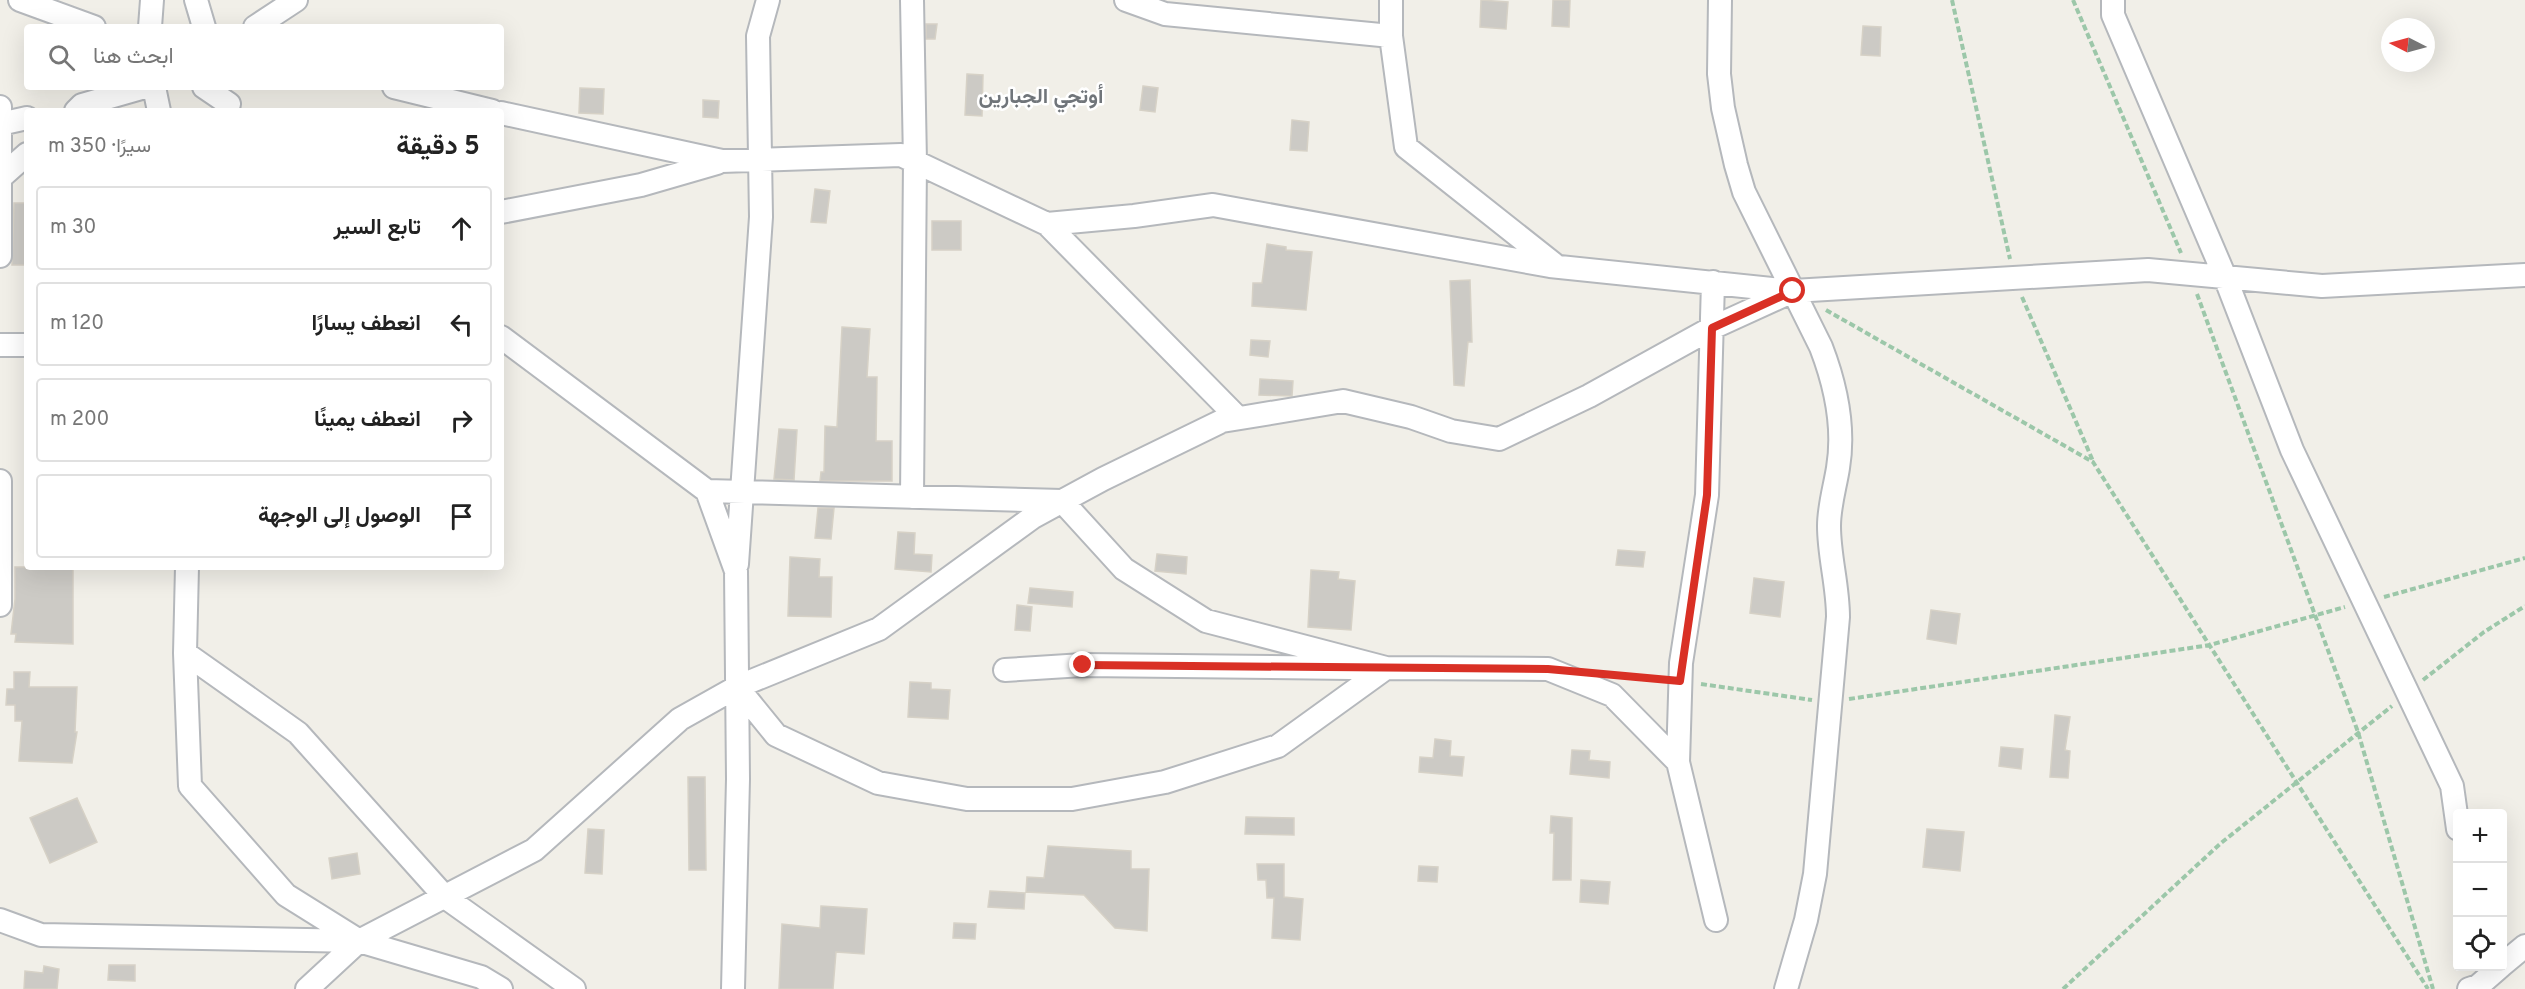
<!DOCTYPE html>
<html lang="ar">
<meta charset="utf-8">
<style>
:root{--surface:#fff;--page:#f6f6f6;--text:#222;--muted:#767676;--line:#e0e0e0}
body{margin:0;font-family:Overpass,Vazirmatn,sans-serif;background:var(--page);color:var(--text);direction:rtl}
.controls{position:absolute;right:18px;bottom:18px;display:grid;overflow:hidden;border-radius:6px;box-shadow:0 6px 24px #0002}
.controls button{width:54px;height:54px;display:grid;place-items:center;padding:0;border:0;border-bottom:2px solid var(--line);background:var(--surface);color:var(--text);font:30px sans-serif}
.compass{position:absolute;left:2381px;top:18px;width:54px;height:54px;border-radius:50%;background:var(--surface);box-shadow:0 6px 24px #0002;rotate:276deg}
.stop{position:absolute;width:18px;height:18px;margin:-14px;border:4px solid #d93025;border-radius:50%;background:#fff}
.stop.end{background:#d93025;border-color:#fff;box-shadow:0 2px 6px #0008}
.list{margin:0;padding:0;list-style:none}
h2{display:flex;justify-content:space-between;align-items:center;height:78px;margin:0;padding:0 24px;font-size:26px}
h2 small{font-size:20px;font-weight:400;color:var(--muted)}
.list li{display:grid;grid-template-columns:39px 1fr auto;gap:18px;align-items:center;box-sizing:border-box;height:84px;margin:0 12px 12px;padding:0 12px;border:2px solid var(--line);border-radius:6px}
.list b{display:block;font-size:22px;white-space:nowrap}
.list em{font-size:20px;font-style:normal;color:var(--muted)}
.icon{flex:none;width:33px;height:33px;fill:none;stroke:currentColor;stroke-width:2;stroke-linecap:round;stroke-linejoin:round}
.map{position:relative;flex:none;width:2525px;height:989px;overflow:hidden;direction:ltr}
.search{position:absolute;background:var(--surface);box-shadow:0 6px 24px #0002;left:24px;top:24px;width:480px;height:66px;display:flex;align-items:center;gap:15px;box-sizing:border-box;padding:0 21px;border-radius:6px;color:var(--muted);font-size:22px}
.panel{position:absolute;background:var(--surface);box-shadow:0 6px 24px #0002;left:24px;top:108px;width:480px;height:462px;border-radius:6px;direction:rtl}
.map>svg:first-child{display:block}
</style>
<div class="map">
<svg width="2525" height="989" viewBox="0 0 2525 989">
<rect width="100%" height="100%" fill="#f1efe8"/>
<path fill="#cccac5" stroke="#d6d1c6" stroke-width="1.5" d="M1481 0 1508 2 1506 29 1480 27Z
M1553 0H1570L1569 27 1552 26Z
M926 24H937L935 39H926Z
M1863 26 1881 27 1880 56 1861 55Z
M967 74 983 75 982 116 965 115Z
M1143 86 1158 88 1155 112 1140 110Z
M580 88 604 89 603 114 579 113Z
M703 100 719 101 718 118 703 117Z
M1292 120 1309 122 1307 151 1290 150Z
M815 189 830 191 826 223 811 222Z
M14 203H25L27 265H12Z
M932 221H961V250H932Z
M1267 244 1286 247V250L1312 252 1306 310 1252 306 1253 283H1262Z
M1470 280 1472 342H1468L1464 386 1454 385 1450 281Z
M842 327 870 329 867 377H877L876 441H892V481H820L821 472H824L825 426 837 427Z
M1251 340 1270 341 1268 357 1250 355Z
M1260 379 1293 381 1292 396 1259 395Z
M779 429 797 430 794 480 774 479Z
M818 508H834L831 539 815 538Z
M898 532 915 533 914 554 932 555 931 572 895 569Z
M1618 550 1645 552 1643 567 1616 565Z
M1157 554 1187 557 1186 574 1155 571Z
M790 557 820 559 819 577H832L831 617 788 616Z
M15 567H73V644L15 642 16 634H11L15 599Z
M1311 570 1339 572 1338 579 1355 581 1351 630 1308 627Z
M1754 578 1784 582 1780 617 1750 613Z
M1030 588 1073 592 1072 607 1028 603Z
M1017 605 1032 607 1030 631 1015 630Z
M1931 610 1960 614 1956 644 1927 639Z
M14 672H30L29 687H77L75 732H77L72 763 19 761 22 721H15V705H6L7 689H14Z
M910 682 931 683V689L950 690 948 719 908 717Z
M2055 715 2070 717 2065 750 2070 751 2068 778 2050 777Z
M1435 739 1451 741 1450 756 1464 757 1462 776 1419 772 1420 757 1433 758Z
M2001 747 2023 749 2021 769 1999 766Z
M1572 750 1590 751 1589 760 1610 762 1609 778 1570 774Z
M688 777H705L706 870H689Z
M77 798 97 842 50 863 30 818Z
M1551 816 1572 818 1571 880H1553L1554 833H1550Z
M1246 817 1294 818V835L1245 834Z
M588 829 604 830 602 874 585 873Z
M1927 829 1964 832 1960 871 1923 867Z
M1048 846 1131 851V869H1149L1147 931 1115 928 1084 895 1026 892 1027 877 1044 878Z
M357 853 360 874 332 879 329 858Z
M1257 864H1284V897L1303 899 1300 940 1272 938 1274 898H1267L1266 880H1258Z
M1419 866 1438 867 1437 882 1418 881Z
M1581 880 1610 882 1608 904 1580 902Z
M990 891 1025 893 1024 909 988 907Z
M821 906 867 909 864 954 836 952 833 989H779L782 924 820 928Z
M954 923 976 924 975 939 953 938Z
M109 965H135V981L108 980Z
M44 966 59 969 57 989H24L25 971 43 973Z"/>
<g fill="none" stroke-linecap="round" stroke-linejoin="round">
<g stroke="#b5b8bc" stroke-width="26">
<path id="minor" d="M20 0 94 27
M196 0 204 27
M1126 0 1165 14 1391 36V0
M1720 0 1719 74 1723 108 1736 165 1744 192 1821 347C1836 386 1845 426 1838 468 1835 487 1829 506 1829 526 1829 557 1838 585 1838 617L1815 874 1806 920 1786 989
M2113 0V15L2225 277 2292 450 2452 786 2458 829
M150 27 152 0
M255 27 296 0
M1391 36 1406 147 1555 265
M154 87 159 111
M204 87 229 104
M394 87 492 111
M0 107V256
M76 111 82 105 145 87
M501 113 722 161 901 155 1047 224 1134 216 1213 205 1550 266 1791 291
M0 124 27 118
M0 178 27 154
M501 212 641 185 717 163
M1047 224 1238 418
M501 337 707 491 736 571 738 779 733 989
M0 345H27
M0 481V605
M707 491 1062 501 1124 569 1206 621 1386 668
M912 497 915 162 912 0
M737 564 761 217 758 36 768 0
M187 567 185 653 190 786 286 895 358 940
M185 653 298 733 445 897 574 989
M1005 670 1083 665 1351 668
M737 687 776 735 878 783 967 799H1072L1165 782 1278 746 1386 668 1548 669 1612 695 1678 762 1716 920
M1678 762 1681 663 1707 495 1713 282
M0 920 41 935 359 941 481 977 501 989
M2502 965 2525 946
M307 989 359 941 534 850 680 719 737 687 879 629 1033 517 1103 479 1222 421 1343 401 1411 417 1451 431 1499 439 1589 396 1712 328 1793 291 2148 270 2322 286 2525 275
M2469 989 2478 986 2501 966"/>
</g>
<path stroke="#9cc7a9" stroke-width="4" stroke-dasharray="6 3" stroke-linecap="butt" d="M1952 0 2010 259
M2073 0 2181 253
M2197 294 2358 732 2433 989
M2022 297 2093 461
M1826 310 2093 462 2428 989
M2384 597 2525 558
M1620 675 1660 679
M2423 680 2484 632 2525 606
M1701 684 1812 700
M1849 699 2210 645 2345 607
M2063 989 2221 843 2392 706"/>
<use href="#minor" stroke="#fff" stroke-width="22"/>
</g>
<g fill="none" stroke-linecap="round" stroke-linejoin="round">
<path stroke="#d93025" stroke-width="8" d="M1083 665 1548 669 1680 681 1707 495 1712 328 1793 291"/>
</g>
<g text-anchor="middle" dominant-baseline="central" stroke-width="5" stroke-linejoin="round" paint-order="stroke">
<g font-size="21" font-weight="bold" fill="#70757a" stroke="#fff">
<text x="1041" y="97">أوتجي الجبارين</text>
</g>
</g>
</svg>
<div class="controls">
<button>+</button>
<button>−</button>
<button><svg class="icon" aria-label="locate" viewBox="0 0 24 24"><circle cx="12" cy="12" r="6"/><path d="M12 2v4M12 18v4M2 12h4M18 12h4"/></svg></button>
</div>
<svg class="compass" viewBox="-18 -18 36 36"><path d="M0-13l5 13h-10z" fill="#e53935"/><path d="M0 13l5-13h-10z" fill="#767676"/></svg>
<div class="stop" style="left:1793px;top:291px"></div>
<div class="stop end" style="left:1083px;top:665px"></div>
<div class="search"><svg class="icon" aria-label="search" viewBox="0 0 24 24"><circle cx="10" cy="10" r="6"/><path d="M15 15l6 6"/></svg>ابحث هنا</div>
<section class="panel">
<h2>5 دقيقة<small>سيرًا · 350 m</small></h2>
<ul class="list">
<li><svg class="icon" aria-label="ahead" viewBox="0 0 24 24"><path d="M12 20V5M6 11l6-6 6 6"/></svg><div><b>تابع السير</b></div><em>30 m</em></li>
<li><svg class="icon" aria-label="left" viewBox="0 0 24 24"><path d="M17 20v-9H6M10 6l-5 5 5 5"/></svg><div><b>انعطف يسارًا</b></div><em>120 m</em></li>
<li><svg class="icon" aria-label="right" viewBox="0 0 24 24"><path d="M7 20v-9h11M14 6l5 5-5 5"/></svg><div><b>انعطف يمينًا</b></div><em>200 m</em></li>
<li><svg class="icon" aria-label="arrive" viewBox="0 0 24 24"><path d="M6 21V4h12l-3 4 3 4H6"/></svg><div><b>الوصول إلى الوجهة</b></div></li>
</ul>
</section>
</div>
